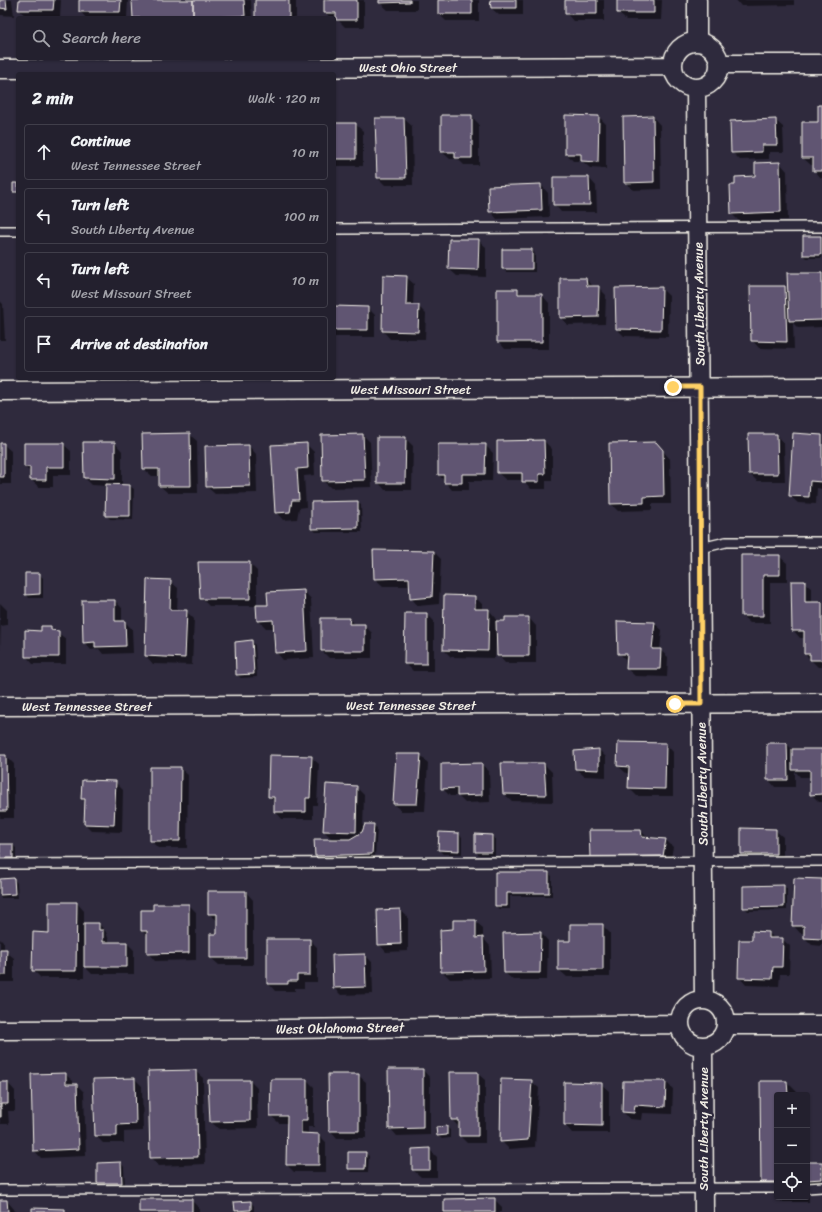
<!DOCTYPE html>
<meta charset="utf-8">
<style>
:root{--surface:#23202e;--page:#2f2d3a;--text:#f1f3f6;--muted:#a3a3aa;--line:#403e4a}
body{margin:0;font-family:Sriracha,sans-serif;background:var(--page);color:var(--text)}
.controls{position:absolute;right:12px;bottom:12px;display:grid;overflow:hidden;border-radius:4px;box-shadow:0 1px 3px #0004}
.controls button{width:36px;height:36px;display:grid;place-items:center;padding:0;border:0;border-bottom:1px solid var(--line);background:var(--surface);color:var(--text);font:20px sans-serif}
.stop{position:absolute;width:12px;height:12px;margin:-9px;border:3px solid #ffd166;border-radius:50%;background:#fff}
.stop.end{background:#ffd166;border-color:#fff;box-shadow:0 1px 4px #0008}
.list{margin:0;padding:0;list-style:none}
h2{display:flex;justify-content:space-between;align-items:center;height:52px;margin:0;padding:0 16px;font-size:17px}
h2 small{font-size:13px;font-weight:400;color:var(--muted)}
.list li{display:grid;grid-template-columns:26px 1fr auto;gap:12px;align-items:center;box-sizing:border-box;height:56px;margin:0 8px 8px;padding:0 8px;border:1px solid var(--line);border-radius:4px}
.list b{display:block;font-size:15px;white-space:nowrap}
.list p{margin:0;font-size:13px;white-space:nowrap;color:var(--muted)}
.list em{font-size:13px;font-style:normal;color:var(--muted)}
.icon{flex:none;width:22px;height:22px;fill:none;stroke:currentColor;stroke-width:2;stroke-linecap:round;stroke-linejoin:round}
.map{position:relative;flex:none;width:822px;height:1212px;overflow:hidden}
.search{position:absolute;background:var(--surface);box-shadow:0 1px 3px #0004;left:16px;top:16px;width:320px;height:44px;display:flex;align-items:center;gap:10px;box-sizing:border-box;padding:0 14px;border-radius:4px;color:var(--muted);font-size:15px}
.panel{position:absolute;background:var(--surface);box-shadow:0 1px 3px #0004;left:16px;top:72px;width:320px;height:308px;border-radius:4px}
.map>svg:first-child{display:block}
</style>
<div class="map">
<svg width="822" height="1212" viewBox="0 0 822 1212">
<rect width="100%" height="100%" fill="#2f2a3d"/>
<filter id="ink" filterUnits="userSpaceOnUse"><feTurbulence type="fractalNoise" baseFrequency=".025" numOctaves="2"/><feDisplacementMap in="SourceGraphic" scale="8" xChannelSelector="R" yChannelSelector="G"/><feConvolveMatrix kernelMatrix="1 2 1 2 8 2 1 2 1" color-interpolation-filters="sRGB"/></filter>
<g filter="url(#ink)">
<path fill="#0007" d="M0 0H12L14 16 0 15Z
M20 0H61L60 18 27 17 19 10Z
M80 0H128L127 18H86L80 11Z
M133 0H251L252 18H134Z
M256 0H296V18H256Z
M325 0H364V27H345L338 20 331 18 325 13Z
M380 0H417V10H388L380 3Z
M439 0H479V21H446L439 14Z
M491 0H523V15H499L491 8Z
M566 0H604V21H573L566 13Z
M618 0H662L661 20H626L618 13Z
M736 0H794V5L741 6Z
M822 106V178H821L814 170V165H811L803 158 819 123Z
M471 116 479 124V165H464L458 159H450L442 152Z
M599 117 606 124V169L590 168 582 161H573L566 153Z
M653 117 660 125 661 189 633 190 625 182Z
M404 119 412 126 413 185H385L378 178Z
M775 120 783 127 784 152H769V159L740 160 732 152Z
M334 124H355L363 131V166H334Z
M780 163 787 171 788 220 739 221 732 214 756 177Z
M589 178 596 186 597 212H561L554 204Z
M541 185 548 193 549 217 497 219 490 211Z
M821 237 822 258H807L804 255Z
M478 240 486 247V277L457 276 449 269Z
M532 250 535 254V272H506L503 268Z
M822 274V327L798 328 793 323 794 349 759 348 752 340 784 287 789 292Z
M384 276 406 277 414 284 413 306H418L426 314 425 339H390L383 331Z
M586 279 594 287H598L606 295 605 324 568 325 561 317Z
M334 280 335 307 368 308 375 315V337H334Z
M661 288 669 296 668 337 624 336 617 329Z
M517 290 522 295H542L549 303V349H505L498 341Z
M0 301 3 304 5 340H0Z
M189 434 197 441 198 493H168L160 486V476H152L144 469Z
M363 435 370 442 372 487 331 488 323 481Z
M777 435 784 443 785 481H757L750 474Z
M822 436V489L817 488 816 504 798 503 790 496Z
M405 438 413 446 412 490H385L378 482Z
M544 441 552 449V481H546V489H531L523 480H506L498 473V442Z
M115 443 122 451V486H130L134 489 133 520 110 519 106 515 107 486 92 485 85 478Z
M656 443 670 459 671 504H652V510L618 511 611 504Z
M0 444H3L11 451V484H0Z
M63 444 71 451V475H53V487H39L31 480V473L25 467Z
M306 444 314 452 315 475 304 476 306 507 299 508 297 519 283 520 276 512Z
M485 445 493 453 492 481H469V490H452L439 475Z
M249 446 256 454 257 493 215 494 207 487 206 447Z
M357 502 361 505 362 532H316L312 529Z
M434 552 441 559 439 604 418 606 411 598 410 586H383L375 579Z
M742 556H779L787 563V582H770V623H750L742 616Z
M249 563 257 571V606H209L201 598Z
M39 574 43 578V598H29L26 594Z
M170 581 178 588 177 611H186L194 619 192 665 153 664 146 656Z
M804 582 812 589V603H822V667H818L805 654V638H800L793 630Z
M304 591 311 599 314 658 283 660 276 652 274 628H266L258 620 269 606Z
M475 597 482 604V610H489L496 618V622L529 618 536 626V663H505L498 655V635H496L495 658 451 657 444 650Z
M115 601 122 608V622H125L132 629 133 653 103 654 99 649 91 650 84 642Z
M0 603 7 610V625L1 626 0 651Z
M427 614 434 621V671H413L405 663Z
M350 619 356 625H364L372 633V658H329L322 651Z
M654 623 662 630 660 650 668 657 667 677 635 676 627 669V661L619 653Z
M50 627 66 639V664H33L26 656 42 632Z
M252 642 255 645 257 677 241 678 237 675Z
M666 744 673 752V796H637L629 788 630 774 626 773 618 766Z
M787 744 793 750H822V802H819L811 794V777H800L795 771V787H775L768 779Z
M599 750 606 757V777L584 776 576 769 575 752Z
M420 755 428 763 425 811H401L394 804Z
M0 756H6L14 764V818H0Z
M311 757 319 764 317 805H313V819H282L275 811V802L269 796Z
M481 764 489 771 490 802 465 803 458 796H450L442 788Z
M502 764H544L552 772 553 802 512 801 504 794Z
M151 768H180L188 775 187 848H158L151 841Z
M115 782 123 790 122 832 92 831 85 824 86 802 82 799Z
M356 787 364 795 363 830 373 825 377 828 375 857 320 859 316 855 333 840 324 831Z
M742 829 775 830 783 837V862H750L742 854Z
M641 831 649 839 666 840 673 847 670 863 598 864 591 856Z
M440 833 459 834 462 837V854H443L439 850Z
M492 836 495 839V855H479L476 852Z
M0 845H13L16 848V861H0Z
M496 873H549L552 876V896H510V909H499L496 906Z
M14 879 17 883 18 898H0V880Z
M822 880V946L812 945 805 938V933H800L793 925Z
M784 886 787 889V910L748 911 744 907Z
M246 892 253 900V965H219L211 958 218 935V921L209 914Z
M77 903 84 911V924H99L106 932 110 943H127L134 950V974H92L84 966V978H41L33 970 50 934Z
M189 905 196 912V960L155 961 148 953V937L142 931 154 911Z
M400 910 408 917V951L386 952 379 944Z
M475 921 483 928V938L490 946 491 978 450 979 442 971 454 930Z
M602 925 610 933V977H567L559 970Z
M541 933 548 941 547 980H513L505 973Z
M769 933 775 939H782L790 946 789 974H780L779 986 746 985 739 977 753 941Z
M0 939 4 943V950L14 958V982H0Z
M310 940 317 947V982H304V988H295V991H275L268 983Z
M365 955 372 962 373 994 341 995 334 988Z
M423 1070 430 1078V1135L397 1136 390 1128Z
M195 1071 203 1078 205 1164 159 1166 151 1158 149 1072Z
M477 1073 485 1080V1143H467L460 1136V1128L452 1120Z
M65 1074 73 1081V1085H77L84 1092 86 1156 41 1158 34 1150Z
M358 1075 366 1082V1138H337L330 1130Z
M135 1079 142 1086 143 1131 124 1132V1143H103L96 1136Z
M307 1080 314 1087V1127H308V1135H319L326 1142V1172H294L287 1165V1123H279L271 1116Z
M250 1081 257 1088 258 1128 219 1129 211 1122Z
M531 1081 539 1088 535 1147 509 1149 501 1141Z
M666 1082 673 1089 672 1114 642 1113 641 1120 630 1119 623 1112Z
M761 1082H787L800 1095H777V1197L762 1182Z
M0 1083H8L15 1091V1111H8L9 1124H0Z
M565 1083 601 1084 609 1091V1133H572L565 1125Z
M807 1102 808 1163H822V1187L808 1186 809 1202H782L777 1197H807Z
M447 1127 450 1130V1138L442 1139 438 1136Z
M429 1149 437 1157V1177H421L413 1170Z
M365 1153 369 1156 368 1172H352L349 1169Z
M121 1163 124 1167 125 1186H101L98 1183Z
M494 1199 502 1207V1212H446Z
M191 1200 199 1208V1212H140Z
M0 1201H7L14 1209 15 1212H0Z
M251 1202 254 1206V1212H237L236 1210Z"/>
<path fill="#615572" stroke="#f4f1e8" d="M0 0H6L7 9 0 8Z
M19 0H54L53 10H18Z
M79 0H121L120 12H79Z
M132 0H193V17L133 18Z
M193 0H244L245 16 193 17Z
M255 0H289V18H255Z
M324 0H357V20H336V13H324Z
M379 0H410V2L379 3Z
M438 0H472V14H438Z
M490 0H516V8H491Z
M565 0H597V14H565Z
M617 0H654V13H617Z
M818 105H822V171H813V158H802V122H818Z
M441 115H472V158H455V152H441Z
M565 115 599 116 598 162 581 161V154H565Z
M653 116 654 182 624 183 623 117Z
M375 118H404L406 178H377Z
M776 119 777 145H762V152L731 153 730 121Z
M334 123H356V159H334Z
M780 162 781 212 731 214 730 185H735V177L755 176V163Z
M553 177H589L590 205H553Z
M13 183H18V192H13Z
M541 184 542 210 489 212 488 186Z
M803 236H821V255H803Z
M449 239H479L478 270 448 269Z
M502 249H532V269H502Z
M787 273H822V320L789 321Z
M383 275 407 276 406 305H419L418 332 382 331Z
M560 278H586L587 286H599L598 317 560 318Z
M750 286H785L787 342 751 341Z
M662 287 661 330 616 329 615 288Z
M497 289H518V294H542V342H497Z
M334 306 368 307V330H334Z
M190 433 191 486H159V469H143L142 434Z
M793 433 822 435V482L810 481 809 497 789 496Z
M363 434 365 480 322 481 321 435Z
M748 434H777L778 474H749Z
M377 437H406L405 483H377Z
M544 440 545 474H539V482H522V473H497V441Z
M83 442H115V479L84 478Z
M656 442 663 450 664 496 644 497V503L610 504 609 443Z
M0 443H4V477H0Z
M24 443H64V467H46V480H30V467H24Z
M307 443 308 468 297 469 299 500H292L290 512 275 513 271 445Z
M438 444H486L485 474H462V483H444V475H438Z
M249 445 250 486 206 487 205 446Z
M106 484 130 485V516H105Z
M358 501V528L311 529V502Z
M373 550 434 551 432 597 410 599 409 578 374 579Z
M741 555H780V575H763V616H741Z
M198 562H250V599H200Z
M25 573H40V594L25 595Z
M147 579 171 580 170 610H187L185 658 145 656Z
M791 581H805V602H822V660H810V654H804V631H792Z
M304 590 307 651 275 653 273 620 257 621 256 605H268L267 592Z
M444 595 475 596V609H489L488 651 443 650Z
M82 600H115V621H125L126 646 95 647V642L83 643Z
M405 613H427V664H404Z
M505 617H529V656H497L496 621H505Z
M321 618H350L349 624H365V651H321Z
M617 621 655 622 652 649H661L660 669H626L627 654H618Z
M41 626H51V630L59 631V657H25V630L41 631Z
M252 640 254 674 236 675 235 642Z
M618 742 666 743 665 789 628 788 629 767 617 766Z
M767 743H787L788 780H767Z
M599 749V770L575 769 574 751Z
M792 749H822V794L810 795V770H792Z
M396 754H421L417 804H393Z
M0 755H6L7 811H0Z
M269 755 312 756 310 798H306V812H274V797H268Z
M482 763V795L457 796V788L441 789V764Z
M501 763H544L546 795 503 794Z
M150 767H181L180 841H150Z
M82 780 116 781 114 825 84 824 85 799H81Z
M326 784 357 786 356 832 323 831Z
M365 824H374L372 854 315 856 314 839H350L362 832Z
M741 828 776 829V854H741Z
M589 830H641L642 837 666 839 663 856 590 857Z
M439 832 459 833V851L438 850Z
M475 834 492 835V852H475Z
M0 844H13V858H0Z
M495 872H549V893H507V906H495Z
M14 878 15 894 0 895V879Z
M794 878 822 879V939L804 938V926H792Z
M784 885V907L743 908V886Z
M208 891H246V958H210V934H217V914H208Z
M49 902H77L76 971H32L33 932 49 933Z
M153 904H189V953L147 954V931H141V910H153Z
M400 909 401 944 378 945 377 910Z
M453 920H476V938L483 937 484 971 441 972 440 930 453 929Z
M84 923H99V930H103V942H127V967H84Z
M570 924H603V970H558V941H570Z
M752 931 769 932V938H783L782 967H773L772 979 738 978 739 940H752Z
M541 932 540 973H504L503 933Z
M267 939H310V975H297V981H288V984H267Z
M0 949H7L6 975H0Z
M365 954 366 987 333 988 332 955Z
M388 1069H423V1128L389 1129Z
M196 1070 198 1157 150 1158 148 1071Z
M450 1072H478V1136H459V1120H451Z
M66 1073V1084H77L79 1149 33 1151 31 1074Z
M328 1074H359V1131H329Z
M135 1078 136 1124 117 1125V1136H95L93 1079Z
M271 1079H307V1120H301V1133L319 1134V1165H286L287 1116H270Z
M501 1079 532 1080 528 1140 500 1142Z
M208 1080H250V1121L210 1122Z
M623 1081H666L665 1107 635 1105 634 1113 622 1112Z
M760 1081H787L788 1095H777V1182H761Z
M0 1082H8V1104H1V1117H0Z
M564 1082 602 1083V1126L564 1125Z
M447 1126V1135L437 1136 436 1127Z
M430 1148V1170H412V1149Z
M348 1152H366L365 1169H348Z
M121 1162 122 1183H97V1163Z
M807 1162H822V1179L807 1180Z
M495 1198V1212H444V1199Z
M139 1199H192V1212H139Z
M0 1200H7L8 1212H0Z
M251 1201V1210L235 1211 234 1202Z
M32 1208 65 1209V1212H32Z"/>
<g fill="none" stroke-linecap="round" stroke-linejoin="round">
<g stroke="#f4f1e8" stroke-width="12">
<path id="lane" d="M334 229 822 227
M0 231H18
M701 548 726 542H822
M0 864 822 861
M807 1188 822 1187
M0 1190 777 1188"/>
</g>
<g stroke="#f4f1e8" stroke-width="21">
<path id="street" d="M673 65a23 23 0 1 1 46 0a23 23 0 1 1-46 0Z
M697 42V0
M720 64H822
M0 69 673 66
M696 88 704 1000
M0 391 822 387
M0 706 822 703
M680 1023a23 23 0 1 1 46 0a23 23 0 1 1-46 0Z
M727 1025H822
M0 1030 286 1029 680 1024
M703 1046 704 1212"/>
</g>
<use href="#lane" stroke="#2f2a3d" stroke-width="9"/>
<use href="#street" stroke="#2f2a3d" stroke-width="18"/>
</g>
</g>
<g fill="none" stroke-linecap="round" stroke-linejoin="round" filter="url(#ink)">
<path stroke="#ffd166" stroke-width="5" d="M673 387H700V408L701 704H675"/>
</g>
<g text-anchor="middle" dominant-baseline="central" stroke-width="4" stroke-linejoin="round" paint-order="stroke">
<g font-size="13" fill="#f4f1e8" stroke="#2f2a3d">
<text x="408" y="67">West Ohio Street</text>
<text transform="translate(699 304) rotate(-91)">South Liberty Avenue</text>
<text x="411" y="389">West Missouri Street</text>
<text x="411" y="705">West Tennessee Street</text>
<text x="87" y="706">West Tennessee Street</text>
<text transform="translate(702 784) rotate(-91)">South Liberty Avenue</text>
<text transform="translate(340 1028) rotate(-1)">West Oklahoma Street</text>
<text transform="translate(703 1129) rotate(-90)">South Liberty Avenue</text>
</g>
</g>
</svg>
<div class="controls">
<button>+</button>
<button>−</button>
<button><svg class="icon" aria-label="locate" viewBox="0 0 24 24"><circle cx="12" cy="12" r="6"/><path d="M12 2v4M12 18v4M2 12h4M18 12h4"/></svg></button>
</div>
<div class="stop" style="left:675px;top:704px"></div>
<div class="stop end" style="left:673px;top:387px"></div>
<div class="search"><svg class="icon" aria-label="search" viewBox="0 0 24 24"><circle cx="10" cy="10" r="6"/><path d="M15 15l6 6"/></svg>Search here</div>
<section class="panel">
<h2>2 min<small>Walk · 120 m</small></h2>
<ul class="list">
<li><svg class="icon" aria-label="ahead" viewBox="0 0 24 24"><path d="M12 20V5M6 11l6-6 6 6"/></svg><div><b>Continue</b><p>West Tennessee Street</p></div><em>10 m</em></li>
<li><svg class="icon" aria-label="left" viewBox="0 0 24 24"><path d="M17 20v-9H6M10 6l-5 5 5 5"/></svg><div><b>Turn left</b><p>South Liberty Avenue</p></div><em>100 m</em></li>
<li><svg class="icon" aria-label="left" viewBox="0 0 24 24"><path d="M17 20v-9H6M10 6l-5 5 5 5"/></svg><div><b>Turn left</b><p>West Missouri Street</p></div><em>10 m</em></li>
<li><svg class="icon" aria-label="arrive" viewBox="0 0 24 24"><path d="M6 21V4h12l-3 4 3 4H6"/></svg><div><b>Arrive at destination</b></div></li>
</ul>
</section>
</div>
